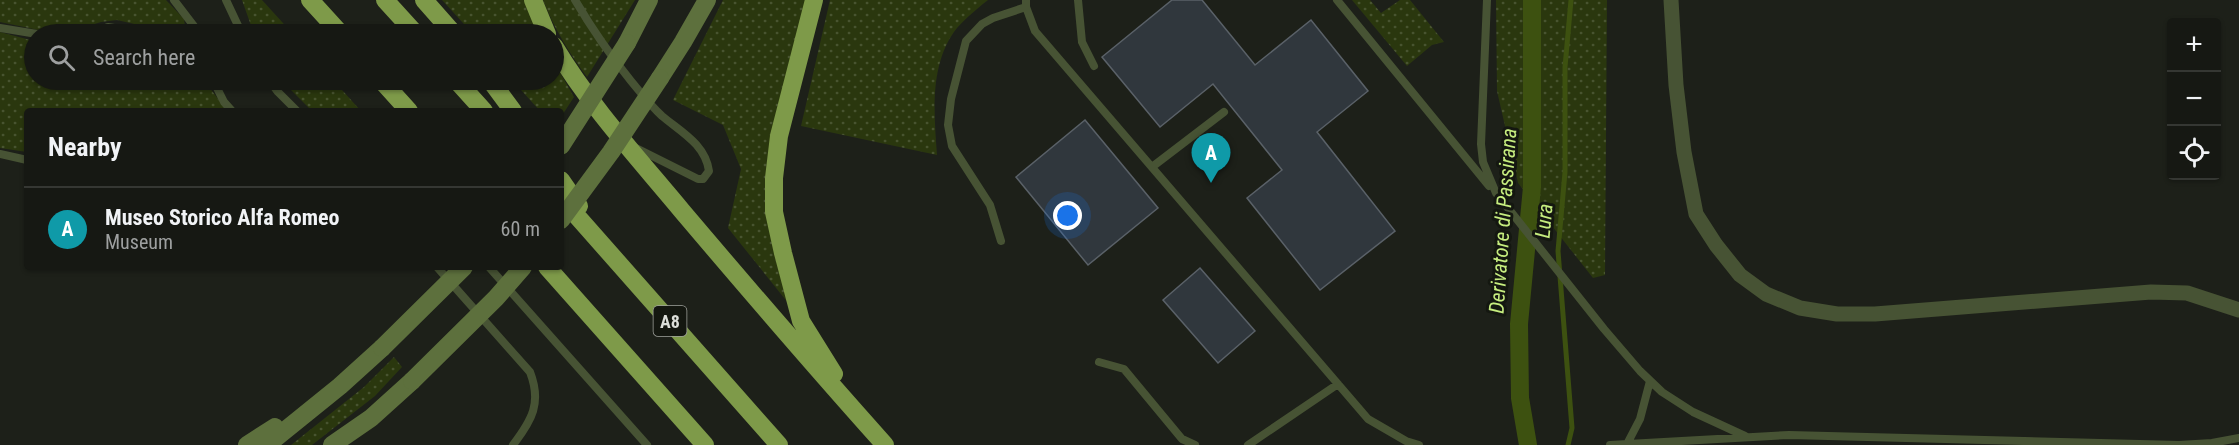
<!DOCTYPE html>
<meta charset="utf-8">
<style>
:root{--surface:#161813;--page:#232521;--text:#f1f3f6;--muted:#9ea0a0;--line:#353733;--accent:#80bdfa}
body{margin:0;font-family:"Roboto Condensed",sans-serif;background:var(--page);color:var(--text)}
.controls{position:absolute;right:18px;top:18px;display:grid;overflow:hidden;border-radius:6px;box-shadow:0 2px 4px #0004}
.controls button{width:54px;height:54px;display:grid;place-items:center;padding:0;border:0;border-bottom:2px solid var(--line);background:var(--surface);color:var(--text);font:30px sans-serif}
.you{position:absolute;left:1068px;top:216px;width:21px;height:21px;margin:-15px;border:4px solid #fff;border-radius:50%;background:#1a73e8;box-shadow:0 0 0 9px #1a73e833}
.badge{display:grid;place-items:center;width:39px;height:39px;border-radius:50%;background:var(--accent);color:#fff;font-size:20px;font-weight:700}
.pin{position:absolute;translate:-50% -50px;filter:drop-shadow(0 2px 3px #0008)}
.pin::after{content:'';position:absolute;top:32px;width:21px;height:18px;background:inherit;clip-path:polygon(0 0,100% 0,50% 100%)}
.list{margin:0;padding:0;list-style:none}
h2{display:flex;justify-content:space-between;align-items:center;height:78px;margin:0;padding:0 24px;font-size:26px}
h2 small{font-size:20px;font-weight:400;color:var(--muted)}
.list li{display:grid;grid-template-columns:39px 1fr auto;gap:18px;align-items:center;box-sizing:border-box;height:84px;padding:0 24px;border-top:2px solid var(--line)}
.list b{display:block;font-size:22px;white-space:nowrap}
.list p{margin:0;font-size:20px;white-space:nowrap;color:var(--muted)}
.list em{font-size:20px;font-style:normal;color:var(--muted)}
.icon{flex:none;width:33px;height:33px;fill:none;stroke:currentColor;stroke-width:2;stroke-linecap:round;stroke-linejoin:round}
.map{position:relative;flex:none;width:2239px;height:445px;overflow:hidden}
.search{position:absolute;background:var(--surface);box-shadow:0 2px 4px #0004;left:24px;top:24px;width:540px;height:66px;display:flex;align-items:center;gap:15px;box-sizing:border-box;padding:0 21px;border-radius:33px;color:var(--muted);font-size:22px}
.panel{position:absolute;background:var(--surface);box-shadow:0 2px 4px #0004;left:24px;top:108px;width:540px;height:162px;border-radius:6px}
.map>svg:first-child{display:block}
</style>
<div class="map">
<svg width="2239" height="445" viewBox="0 0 2239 445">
<defs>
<pattern id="grass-dots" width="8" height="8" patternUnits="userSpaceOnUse" patternTransform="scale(1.5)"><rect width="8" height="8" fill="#2a370e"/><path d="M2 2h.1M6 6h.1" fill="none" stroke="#485430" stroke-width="1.8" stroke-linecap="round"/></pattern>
</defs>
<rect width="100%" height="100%" fill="#1d2019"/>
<path fill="url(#grass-dots)" d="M0 0H166L184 19 185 26 173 33 117 20 101 22 76 30 53 33 0 22Z
M242 0H262L293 34H254Z
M442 0H524L539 34H473Z
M543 0H635L587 77C569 53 554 28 543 0Z
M723 0H806L771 135 797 314 728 228 741 169 723 125 673 100Z
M830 0H988C978 8 966 18 957 28 929 63 934 113 937 155L801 126Z
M1352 0H1370L1381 13 1400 0H1410L1444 42 1432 45 1407 66Z
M1496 0H1607L1605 275 1593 278 1518 183 1497 91Z
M0 32 34 41V80H204L227 111H27V152L0 148Z
M554 62 574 97 561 117V111H540L512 80H554Z
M281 80H333L361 111H312Z
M394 357 402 367 375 396 312 445H291L364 387Z"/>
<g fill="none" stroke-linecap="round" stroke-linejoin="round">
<path stroke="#3d5110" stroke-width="5" d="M1568 445 1572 428 1558 251 1565 172V67L1571 0"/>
<path stroke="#3d5110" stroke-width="18" d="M1528 445 1520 398 1519 324 1532 187V0"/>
</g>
<path fill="#30373d" stroke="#5a6168" stroke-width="1.5" d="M1172 0H1202L1255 65 1311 20 1368 91 1317 132 1395 231 1320 290 1247 198 1282 170 1213 84 1160 127 1102 57Z
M1085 120 1158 208 1088 265 1016 177Z
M1200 268 1255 331 1218 363 1163 300Z"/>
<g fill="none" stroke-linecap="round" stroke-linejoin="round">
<path stroke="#475334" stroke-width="8" d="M174 0 200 34
M226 0 242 34
M575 0C592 29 610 55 631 81 641 93 651 106 662 116 681 132 705 144 709 171L703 179H698L636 148
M1026 0V7L1035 31 1368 419 1406 441 1419 445
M1078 0 1082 42 1094 66
M1337 0 1489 186
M1487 0 1481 144 1483 162 1496 193 1604 329 1640 371 1662 392 1693 412 1745 436
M0 28 37 34
M90 34 108 27 152 34
M213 80 224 102 232 111
M269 80 278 92 297 111
M0 154 27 160
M1152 167 1224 112
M1001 241 990 205 952 146 948 125 951 99 966 41 982 24 993 18 1026 7
M437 267 530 372C542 403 532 420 513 445
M489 267 647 445
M1099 362 1124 369 1182 439 1195 445
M1627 444 1640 419 1650 381
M1248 445 1338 384
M1610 445 1789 435 2179 445 2212 443 2239 438"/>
<path stroke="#475334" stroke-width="15" d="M1671 0 1676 85 1684 152 1696 214 1716 245 1740 275 1766 294 1800 308 1837 314H1875L2151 292 2187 293 2239 310"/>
<path stroke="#5d703d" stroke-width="18" d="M627 43 649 0
M660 78 683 42 707 0
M247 445 275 427
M267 445 340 386 382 348
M332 445 371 418 412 381"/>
<path stroke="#7e9a49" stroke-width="18" d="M310 0 341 34
M385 0 416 34
M424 0 454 34
M533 0 547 34
M814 0 779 136 774 178V212L783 253 801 321 834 374
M554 46C590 106 638 158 682 211 749 290 816 368 885 445
M381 80 409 111
M456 80 484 111
M490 80 513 111
M561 180 579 206
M561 198 779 445
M547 267 705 445"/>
<path stroke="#5d703d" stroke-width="18" d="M561 146 627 43
M561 220 611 152 660 78
M382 348 464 267
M412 381 496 298 523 267"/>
</g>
<g text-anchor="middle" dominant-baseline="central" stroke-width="6" stroke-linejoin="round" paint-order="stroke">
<rect fill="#141710" stroke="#a0a29d" stroke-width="1.5" x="653.5" y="306" width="33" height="30" rx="4.5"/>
<g font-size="18" font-weight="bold" fill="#dcded9">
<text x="670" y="321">A8</text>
</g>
<g font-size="21" font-style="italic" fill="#c6ed7f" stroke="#141710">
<text transform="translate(1503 221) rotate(-86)">Derivatore di Passirana</text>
<text transform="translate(1544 221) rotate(-85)">Lura</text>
</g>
</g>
</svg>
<div class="controls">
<button>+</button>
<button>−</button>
<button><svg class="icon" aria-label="locate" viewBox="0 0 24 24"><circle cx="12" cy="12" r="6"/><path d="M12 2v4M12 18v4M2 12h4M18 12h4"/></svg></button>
</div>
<div class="you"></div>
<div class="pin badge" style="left:1211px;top:183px;background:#0f9aa8">A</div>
<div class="search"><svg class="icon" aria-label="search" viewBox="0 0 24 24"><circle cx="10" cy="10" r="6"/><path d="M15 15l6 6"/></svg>Search here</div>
<section class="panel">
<h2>Nearby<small></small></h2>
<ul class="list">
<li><span class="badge" style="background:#0f9aa8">A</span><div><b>Museo Storico Alfa Romeo</b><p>Museum</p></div><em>60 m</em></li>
</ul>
</section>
</div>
